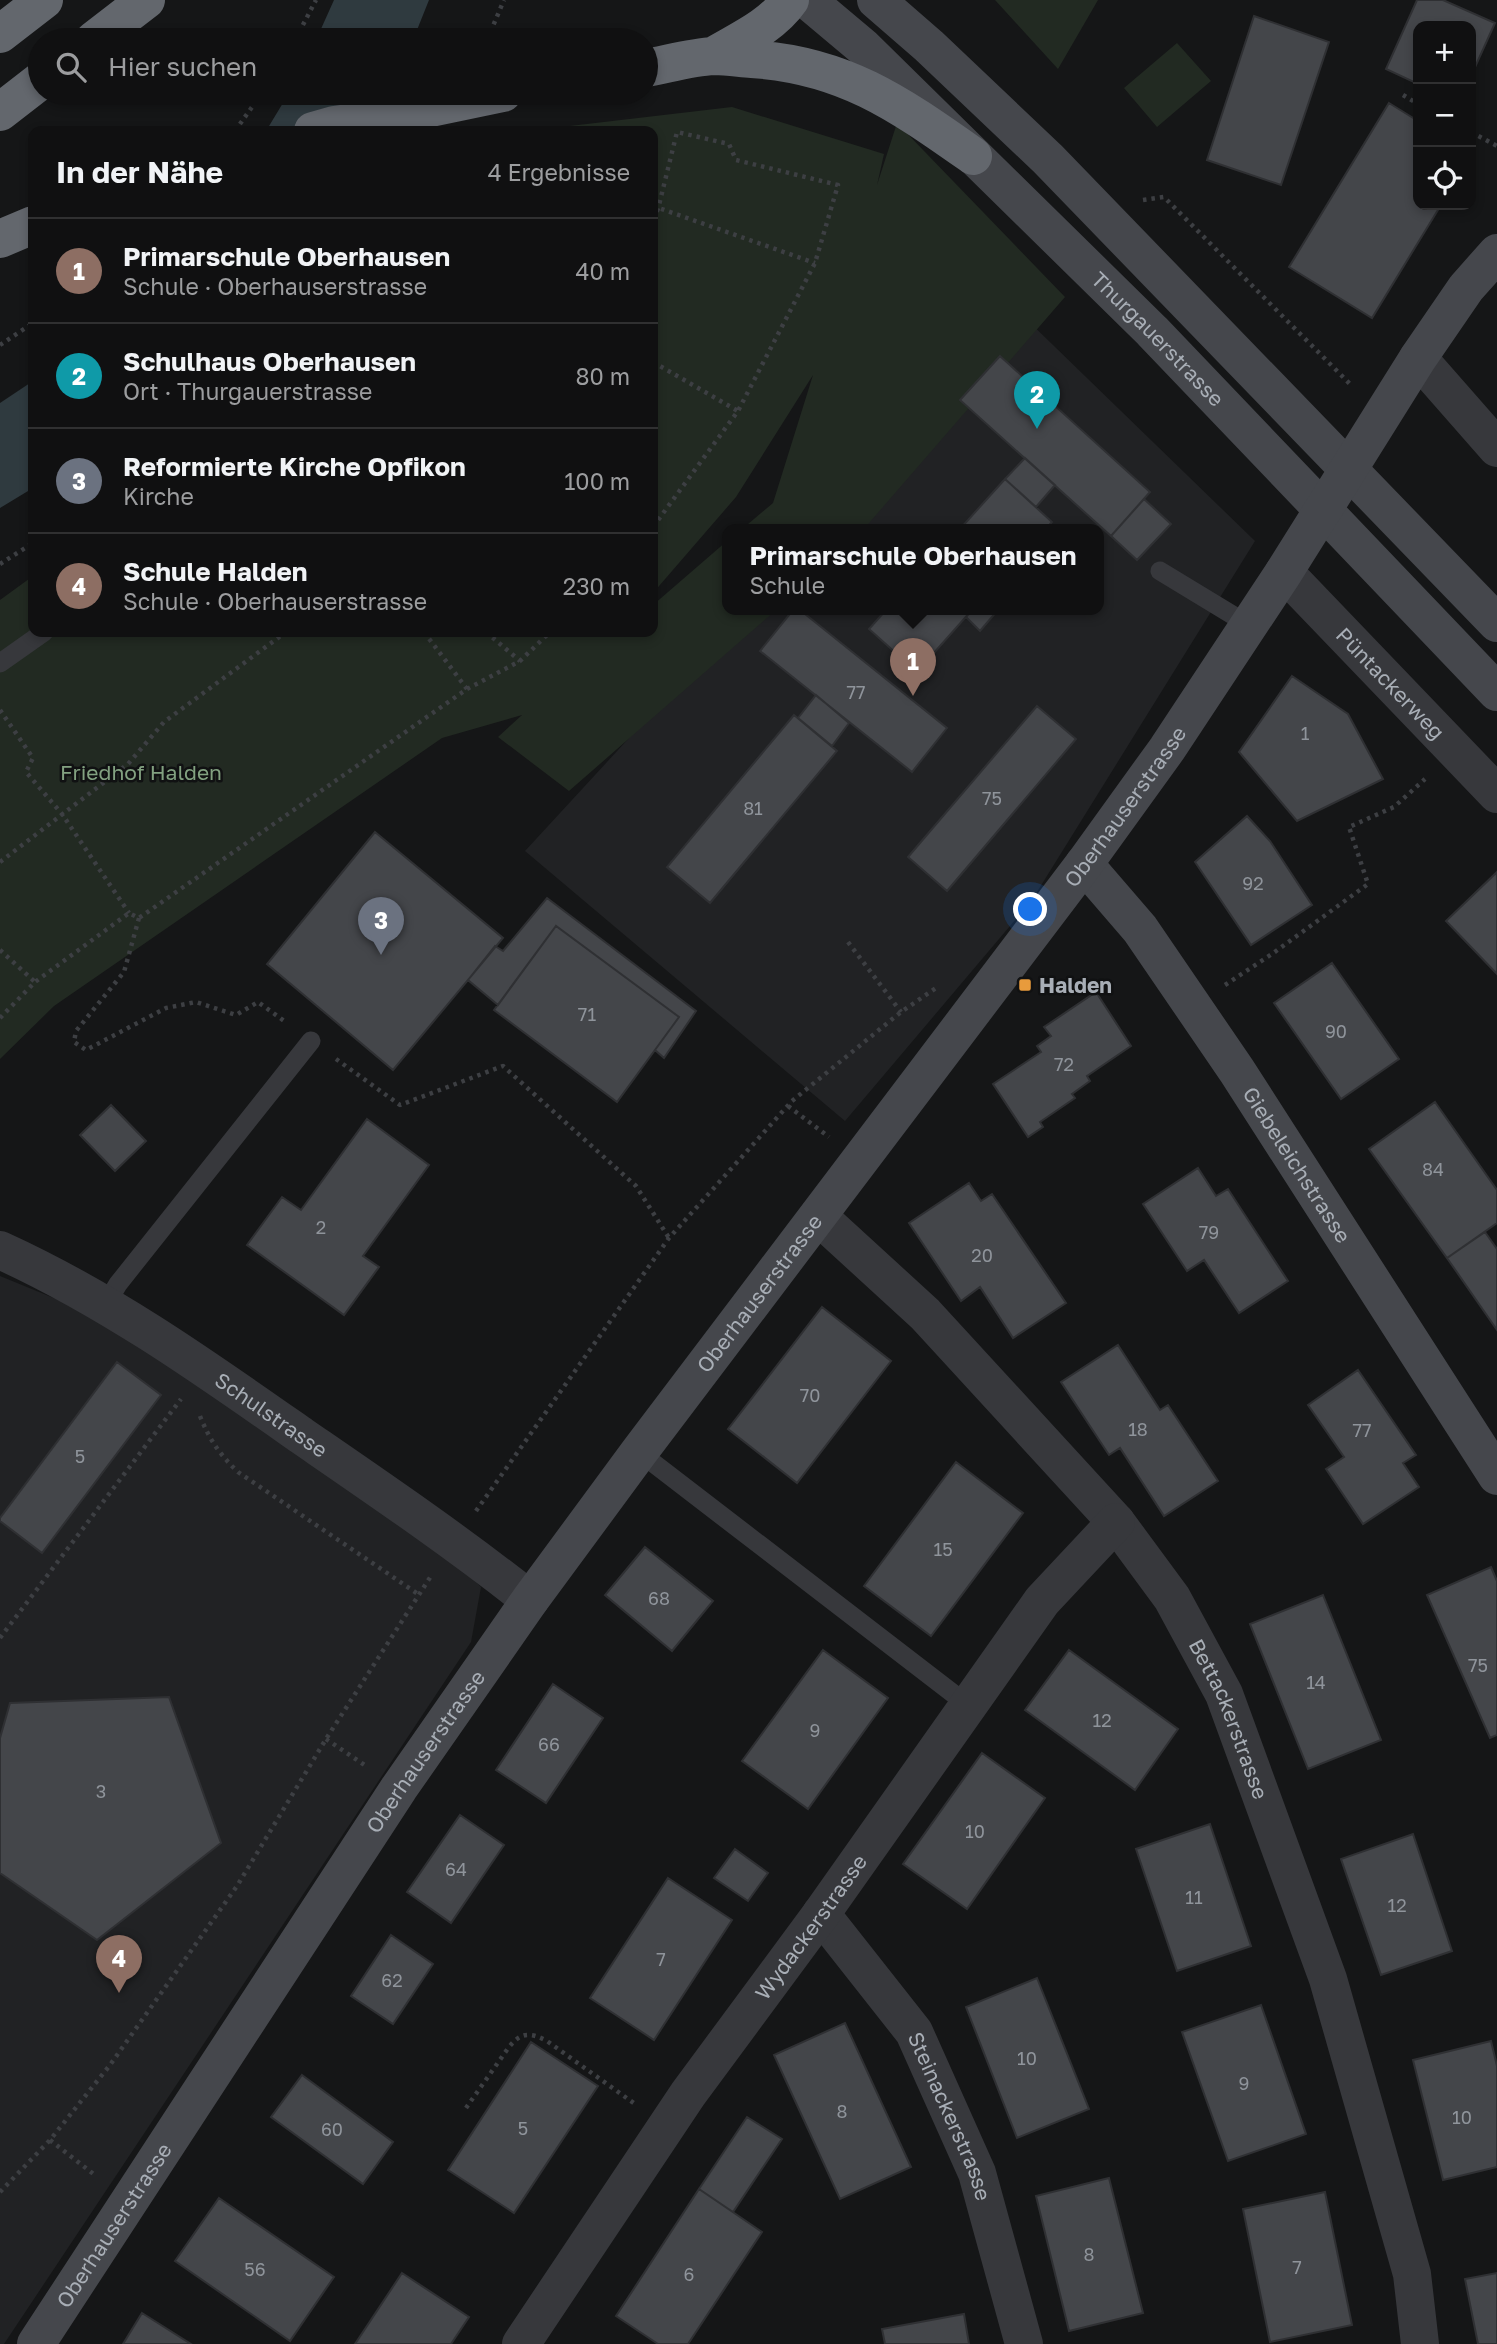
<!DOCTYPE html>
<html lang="de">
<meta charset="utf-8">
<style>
:root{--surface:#101011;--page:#1e1e1f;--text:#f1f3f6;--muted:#9c9d9f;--line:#303031;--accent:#7c3aed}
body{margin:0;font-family:"Golos Text",sans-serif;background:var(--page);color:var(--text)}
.controls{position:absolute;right:21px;top:21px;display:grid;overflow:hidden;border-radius:14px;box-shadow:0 4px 10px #0003}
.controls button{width:63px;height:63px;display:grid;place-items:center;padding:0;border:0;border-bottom:2px solid var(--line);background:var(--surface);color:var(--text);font:35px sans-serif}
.you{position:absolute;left:1031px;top:910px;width:24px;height:24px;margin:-18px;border:5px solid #fff;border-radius:50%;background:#1a73e8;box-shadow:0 0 0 10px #1a73e833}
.badge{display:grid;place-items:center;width:46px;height:46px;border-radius:50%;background:var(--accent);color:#fff;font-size:23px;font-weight:700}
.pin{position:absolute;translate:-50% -58px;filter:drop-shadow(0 2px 4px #0008)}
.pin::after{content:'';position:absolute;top:37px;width:24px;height:21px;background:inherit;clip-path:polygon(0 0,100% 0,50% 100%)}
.popup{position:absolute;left:722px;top:524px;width:382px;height:91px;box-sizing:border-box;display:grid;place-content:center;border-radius:14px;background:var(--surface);filter:drop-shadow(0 2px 5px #0005);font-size:23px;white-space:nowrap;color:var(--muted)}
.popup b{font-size:26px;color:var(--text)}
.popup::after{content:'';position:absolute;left:50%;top:100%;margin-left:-14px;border:14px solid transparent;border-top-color:var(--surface)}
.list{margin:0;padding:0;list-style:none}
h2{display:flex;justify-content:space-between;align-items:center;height:91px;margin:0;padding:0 28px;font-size:30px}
h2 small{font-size:23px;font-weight:400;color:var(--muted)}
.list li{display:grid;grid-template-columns:46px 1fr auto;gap:21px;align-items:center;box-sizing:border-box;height:105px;padding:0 28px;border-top:2px solid var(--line)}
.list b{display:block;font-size:26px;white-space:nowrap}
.list p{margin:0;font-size:23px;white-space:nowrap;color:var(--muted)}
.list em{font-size:23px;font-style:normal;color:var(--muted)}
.icon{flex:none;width:38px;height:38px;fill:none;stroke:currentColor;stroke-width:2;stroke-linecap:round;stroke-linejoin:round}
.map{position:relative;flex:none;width:1497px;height:2344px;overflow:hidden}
.search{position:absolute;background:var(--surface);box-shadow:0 4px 10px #0003;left:28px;top:28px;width:630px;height:77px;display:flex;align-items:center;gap:18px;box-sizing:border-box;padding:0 24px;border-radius:38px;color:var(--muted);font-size:26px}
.panel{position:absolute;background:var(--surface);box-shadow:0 4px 10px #0003;left:28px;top:126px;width:630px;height:511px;border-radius:14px}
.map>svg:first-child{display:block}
</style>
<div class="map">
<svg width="1497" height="2344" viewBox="0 0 1497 2344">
<rect width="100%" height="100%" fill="#151617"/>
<path fill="#212224" d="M1020 313 1255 541 1032 900 845 1121 525 851 747 610H1098V530H821Z
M0 1276 100 1317 436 1543 481 1587 471 1642 4 2344H0Z"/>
<path fill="#222a22" d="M995 0H1098L1058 69Z
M1177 43 1211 81 1157 127 1124 88Z
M732 107 884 154 877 185 897 123 1065 297 863 530H741L773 503 813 375 736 497 653 593V131H527Z
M727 541V610H776L569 791 498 737 522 715 442 738 54 1006 0 1059V600L33 576V632H619L616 636 621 632H653V605Z"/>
<path fill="#2f3a3f" d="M334 0H429L413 40H316Z
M289 93H388L369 131H266Z
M33 381V488L0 508V403Z"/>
<path fill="#44464a" stroke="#2f3033" stroke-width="2" d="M1417 0H1443L1495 23 1471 76V26H1418V84L1386 69Z
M1254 16 1329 42 1281 185 1207 160Z
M1389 103 1418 121V205H1441L1372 318 1289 267Z
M1000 356 1150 492 1111 536 960 400Z
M1025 458 1055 485 1036 507 1005 479Z
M1005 479 1052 522 1045 530H959Z
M1144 499 1171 524 1137 560 1111 536Z
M793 610H800L947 728 912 772 760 651Z
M886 610H972L917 672 869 629Z
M972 610H998L980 631 966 617Z
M1292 676 1348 714 1383 779 1297 821 1239 752Z
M816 695 849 723 832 746 798 718Z
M1037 706 1076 739 947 891 908 857Z
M794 715 837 751 710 903 667 867Z
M1247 816 1270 841 1312 905 1251 945 1195 862Z
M375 832 503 938 393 1070 267 964Z
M1497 872V974L1446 921Z
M547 898 696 1011 664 1058 655 1050 679 1017 556 926 498 1005 468 980 495 946 503 951Z
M556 926 679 1017 617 1102 494 1010Z
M1332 963 1399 1059 1341 1099 1274 1003Z
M1096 992 1131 1046 1087 1076 1090 1081 1072 1094 1075 1098 1040 1122 1043 1127 1028 1137 993 1084 1041 1052 1037 1046 1051 1036 1044 1027Z
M1435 1102 1497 1190V1223L1447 1258 1369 1149Z
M111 1105 146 1141 115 1171 80 1135Z
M367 1119 429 1165 363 1256 379 1267 344 1315 247 1245 282 1197 301 1210Z
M1198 1168 1216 1196 1228 1189 1288 1281 1239 1313 1204 1260 1187 1271 1143 1204Z
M969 1183 981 1201 992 1194 1066 1303 1013 1338 980 1287 961 1301 909 1223Z
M1485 1232 1497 1249V1330L1447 1258Z
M822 1307 891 1361 797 1483 728 1429Z
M1118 1345 1160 1410 1168 1405 1218 1481 1164 1516 1120 1448 1109 1455 1061 1382Z
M117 1362 161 1395 42 1553 0 1521V1518Z
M1358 1370 1416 1455 1403 1463 1419 1487 1363 1524 1326 1469 1344 1457 1308 1405Z
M956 1462 1023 1513 931 1636 864 1586Z
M645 1547 713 1601 672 1651 605 1595Z
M1491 1567 1497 1581V1735L1490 1738 1427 1595Z
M1323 1595 1381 1740 1308 1769 1250 1624Z
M823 1650 888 1698 808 1809 742 1761Z
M1069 1650 1178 1729 1135 1790 1025 1710Z
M553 1684 603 1718 546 1803 496 1770Z
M169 1697 221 1843 97 1940 0 1873V1738L10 1703Z
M982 1753 1045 1798 967 1909 903 1864Z
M460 1815 504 1845 451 1923 407 1892Z
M1210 1824 1251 1946 1177 1971 1136 1849Z
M1413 1834 1452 1951 1381 1975 1341 1859Z
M735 1849 768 1873 748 1901 714 1878Z
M668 1878 732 1920 654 2040 590 1998Z
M391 1935 433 1964 393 2024 351 1996Z
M1037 1978 1089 2109 1017 2138 966 2007Z
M1261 2005 1306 2134 1228 2161 1182 2032Z
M845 2023 911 2167 840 2199 774 2055Z
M1491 2041 1497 2066V2167L1443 2180 1413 2060Z
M531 2042 598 2086 514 2213 448 2170Z
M302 2075 393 2142 363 2184 271 2117Z
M747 2117 782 2139 733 2212 699 2189Z
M1109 2178 1143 2313 1069 2331 1036 2196Z
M699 2189 762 2232 688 2344H658L616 2316Z
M1325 2192 1352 2325 1270 2342 1243 2209Z
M219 2198 334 2277 290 2341 175 2261Z
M402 2273 469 2317 451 2344H355Z
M1497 2273V2344H1478L1465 2279Z
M142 2313 191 2344H123Z
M964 2314 969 2344H885L882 2329Z"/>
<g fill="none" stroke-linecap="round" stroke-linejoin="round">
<path stroke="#3d3f43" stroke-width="4.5" stroke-dasharray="3.5 5" stroke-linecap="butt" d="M295 40 316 0
M487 40 504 0
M1403 95 1418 104
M235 131 262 93
M1471 132 1497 146
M1143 200 1164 197 1352 386
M653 206 815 263
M653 219 658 209 677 132 729 144 736 160 838 185 815 263 738 411 653 527
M0 345 33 323
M653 362 738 411
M0 564 33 543
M424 632 467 689
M486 632 520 661
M0 710 33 758 26 772 62 814 129 913
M0 862 128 764 164 722 286 632
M139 918 124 972 76 1031 74 1042 86 1050 166 1008 196 1002 236 1015 258 1002 287 1023
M848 942 901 1012
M0 950 35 982
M1225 985 1272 954 1368 884 1349 827 1394 807 1425 779
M0 1018 35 982 129 913 139 918 467 689 520 661 550 632
M336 1059 400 1105 503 1066 636 1186 669 1238
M788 1106 829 1137
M200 1416C209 1439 220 1455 238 1472L418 1594
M476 1511 669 1238 792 1101 901 1012 936 988
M0 1638 181 1399
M326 1739 366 1766
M466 2108 509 2047C521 2032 530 2032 547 2041L635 2104
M50 2140 96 2176
M0 2192 50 2140 110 2065 237 1886 326 1739 431 1576"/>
<path stroke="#37383c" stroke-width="19" d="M1160 571 1249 625
M0 663 44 632
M106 1304 118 1284 311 1041
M639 1452 968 1705"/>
<g stroke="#37383c" stroke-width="38">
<path d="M1418 358 1497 448"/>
<path id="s1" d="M1284 572 1497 794"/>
<path id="s2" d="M818 1216 925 1314 1116 1522 1172 1598 1224 1694 1328 1979 1412 2274 1420 2344"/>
<path id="s3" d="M0 1250C108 1299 205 1368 302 1436 379 1489 457 1542 530 1600"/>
<path id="s4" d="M821 1914 914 2032 977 2173 1024 2344"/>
<path id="s5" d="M521 2344 688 2094 821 1914 1042 1601 1116 1522"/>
</g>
<g stroke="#45474c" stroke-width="38">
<path id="s6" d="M807 0 863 47 1152 331 1497 692"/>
<path d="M876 0 929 46 1048 159 1497 623"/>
<path id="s7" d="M1084 864 1140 929 1237 1071 1497 1476"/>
<path id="s8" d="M36 2344 399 1788 530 1600 639 1452 1084 864 1167 749 1284 572 1418 358 1466 288 1497 253"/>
</g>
<path stroke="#63676d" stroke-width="38" d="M0 34 44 0
M94 40 146 0
M713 56C740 40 772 26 790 0
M646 68C668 64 692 57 714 56 727 56 739 58 752 59 845 65 899 104 973 156
M0 112 40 81
M313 131 334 125 383 118 503 93
M0 239 33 225"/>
</g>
<rect fill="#e89b3c" stroke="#101112" stroke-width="2.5" x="1018" y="978" width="14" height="14" rx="3.5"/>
<g text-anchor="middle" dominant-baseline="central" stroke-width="5" stroke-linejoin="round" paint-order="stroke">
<g font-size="18" fill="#8f949b">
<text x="856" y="692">77</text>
<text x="1305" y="733">1</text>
<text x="992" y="798">75</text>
<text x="753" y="808">81</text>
<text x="1253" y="883">92</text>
<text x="587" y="1014">71</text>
<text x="1336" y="1031">90</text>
<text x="1064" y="1064">72</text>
<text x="1433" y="1169">84</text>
<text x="321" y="1227">2</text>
<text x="1209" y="1232">79</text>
<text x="982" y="1255">20</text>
<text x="810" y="1395">70</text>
<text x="1138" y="1429">18</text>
<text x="1362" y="1430">77</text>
<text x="80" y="1456">5</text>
<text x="943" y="1549">15</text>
<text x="659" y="1598">68</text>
<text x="1478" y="1665">75</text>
<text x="1316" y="1682">14</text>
<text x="1102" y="1720">12</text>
<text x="815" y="1730">9</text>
<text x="549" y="1744">66</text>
<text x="101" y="1791">3</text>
<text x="975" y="1831">10</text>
<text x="456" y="1869">64</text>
<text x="1194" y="1897">11</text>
<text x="1397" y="1905">12</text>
<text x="661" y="1959">7</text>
<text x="392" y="1980">62</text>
<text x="1027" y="2058">10</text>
<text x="1244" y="2083">9</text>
<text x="842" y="2111">8</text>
<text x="1462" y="2117">10</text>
<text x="523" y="2128">5</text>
<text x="332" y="2129">60</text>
<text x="1089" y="2254">8</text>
<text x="1297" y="2267">7</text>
<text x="255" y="2269">56</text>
<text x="689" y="2274">6</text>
</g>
<g font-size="21" fill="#a8aeb6" stroke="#101112">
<text stroke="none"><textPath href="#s6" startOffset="488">Thurgauerstrasse</textPath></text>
<text stroke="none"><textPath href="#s1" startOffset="154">Püntackerweg</textPath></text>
<text stroke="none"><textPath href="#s8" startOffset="1885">Oberhauserstrasse</textPath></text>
<text stroke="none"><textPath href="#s7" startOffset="369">Giebeleichstrasse</textPath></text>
<text stroke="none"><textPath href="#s8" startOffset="1276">Oberhauserstrasse</textPath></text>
<text stroke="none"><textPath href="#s3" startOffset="318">Schulstrasse</textPath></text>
<text stroke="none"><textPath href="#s2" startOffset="656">Bettackerstrasse</textPath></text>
<text stroke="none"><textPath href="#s8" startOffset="709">Oberhauserstrasse</textPath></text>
<text stroke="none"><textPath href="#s5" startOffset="508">Wydackerstrasse</textPath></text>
<text stroke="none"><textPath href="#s4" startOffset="242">Steinackerstrasse</textPath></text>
<text stroke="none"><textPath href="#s8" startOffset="142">Oberhauserstrasse</textPath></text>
</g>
<g font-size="21" fill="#82a180" stroke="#101112">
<text x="141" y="772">Friedhof Halden</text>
</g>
<g font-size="21" font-weight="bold" fill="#a8aeb6" stroke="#101112" text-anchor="start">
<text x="1039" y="985">Halden</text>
</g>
</g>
</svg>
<div class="controls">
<button>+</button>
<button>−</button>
<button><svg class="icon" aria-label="locate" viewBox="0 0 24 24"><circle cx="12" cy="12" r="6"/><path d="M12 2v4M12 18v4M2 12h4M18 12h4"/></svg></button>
</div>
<div class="you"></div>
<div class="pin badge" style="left:913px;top:696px;background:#8d6e63">1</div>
<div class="popup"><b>Primarschule Oberhausen</b>Schule</div>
<div class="pin badge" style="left:1037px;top:429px;background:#0f9aa8">2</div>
<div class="pin badge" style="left:381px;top:955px;background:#6b7280">3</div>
<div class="pin badge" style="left:119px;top:1993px;background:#8d6e63">4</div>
<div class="search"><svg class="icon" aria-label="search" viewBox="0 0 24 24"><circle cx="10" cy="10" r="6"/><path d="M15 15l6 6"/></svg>Hier suchen</div>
<section class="panel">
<h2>In der Nähe<small>4 Ergebnisse</small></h2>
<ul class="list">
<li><span class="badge" style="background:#8d6e63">1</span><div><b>Primarschule Oberhausen</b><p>Schule · Oberhauserstrasse</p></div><em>40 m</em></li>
<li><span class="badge" style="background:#0f9aa8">2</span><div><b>Schulhaus Oberhausen</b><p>Ort · Thurgauerstrasse</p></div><em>80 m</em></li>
<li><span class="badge" style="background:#6b7280">3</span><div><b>Reformierte Kirche Opfikon</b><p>Kirche</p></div><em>100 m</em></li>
<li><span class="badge" style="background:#8d6e63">4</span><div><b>Schule Halden</b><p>Schule · Oberhauserstrasse</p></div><em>230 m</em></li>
</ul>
</section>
</div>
